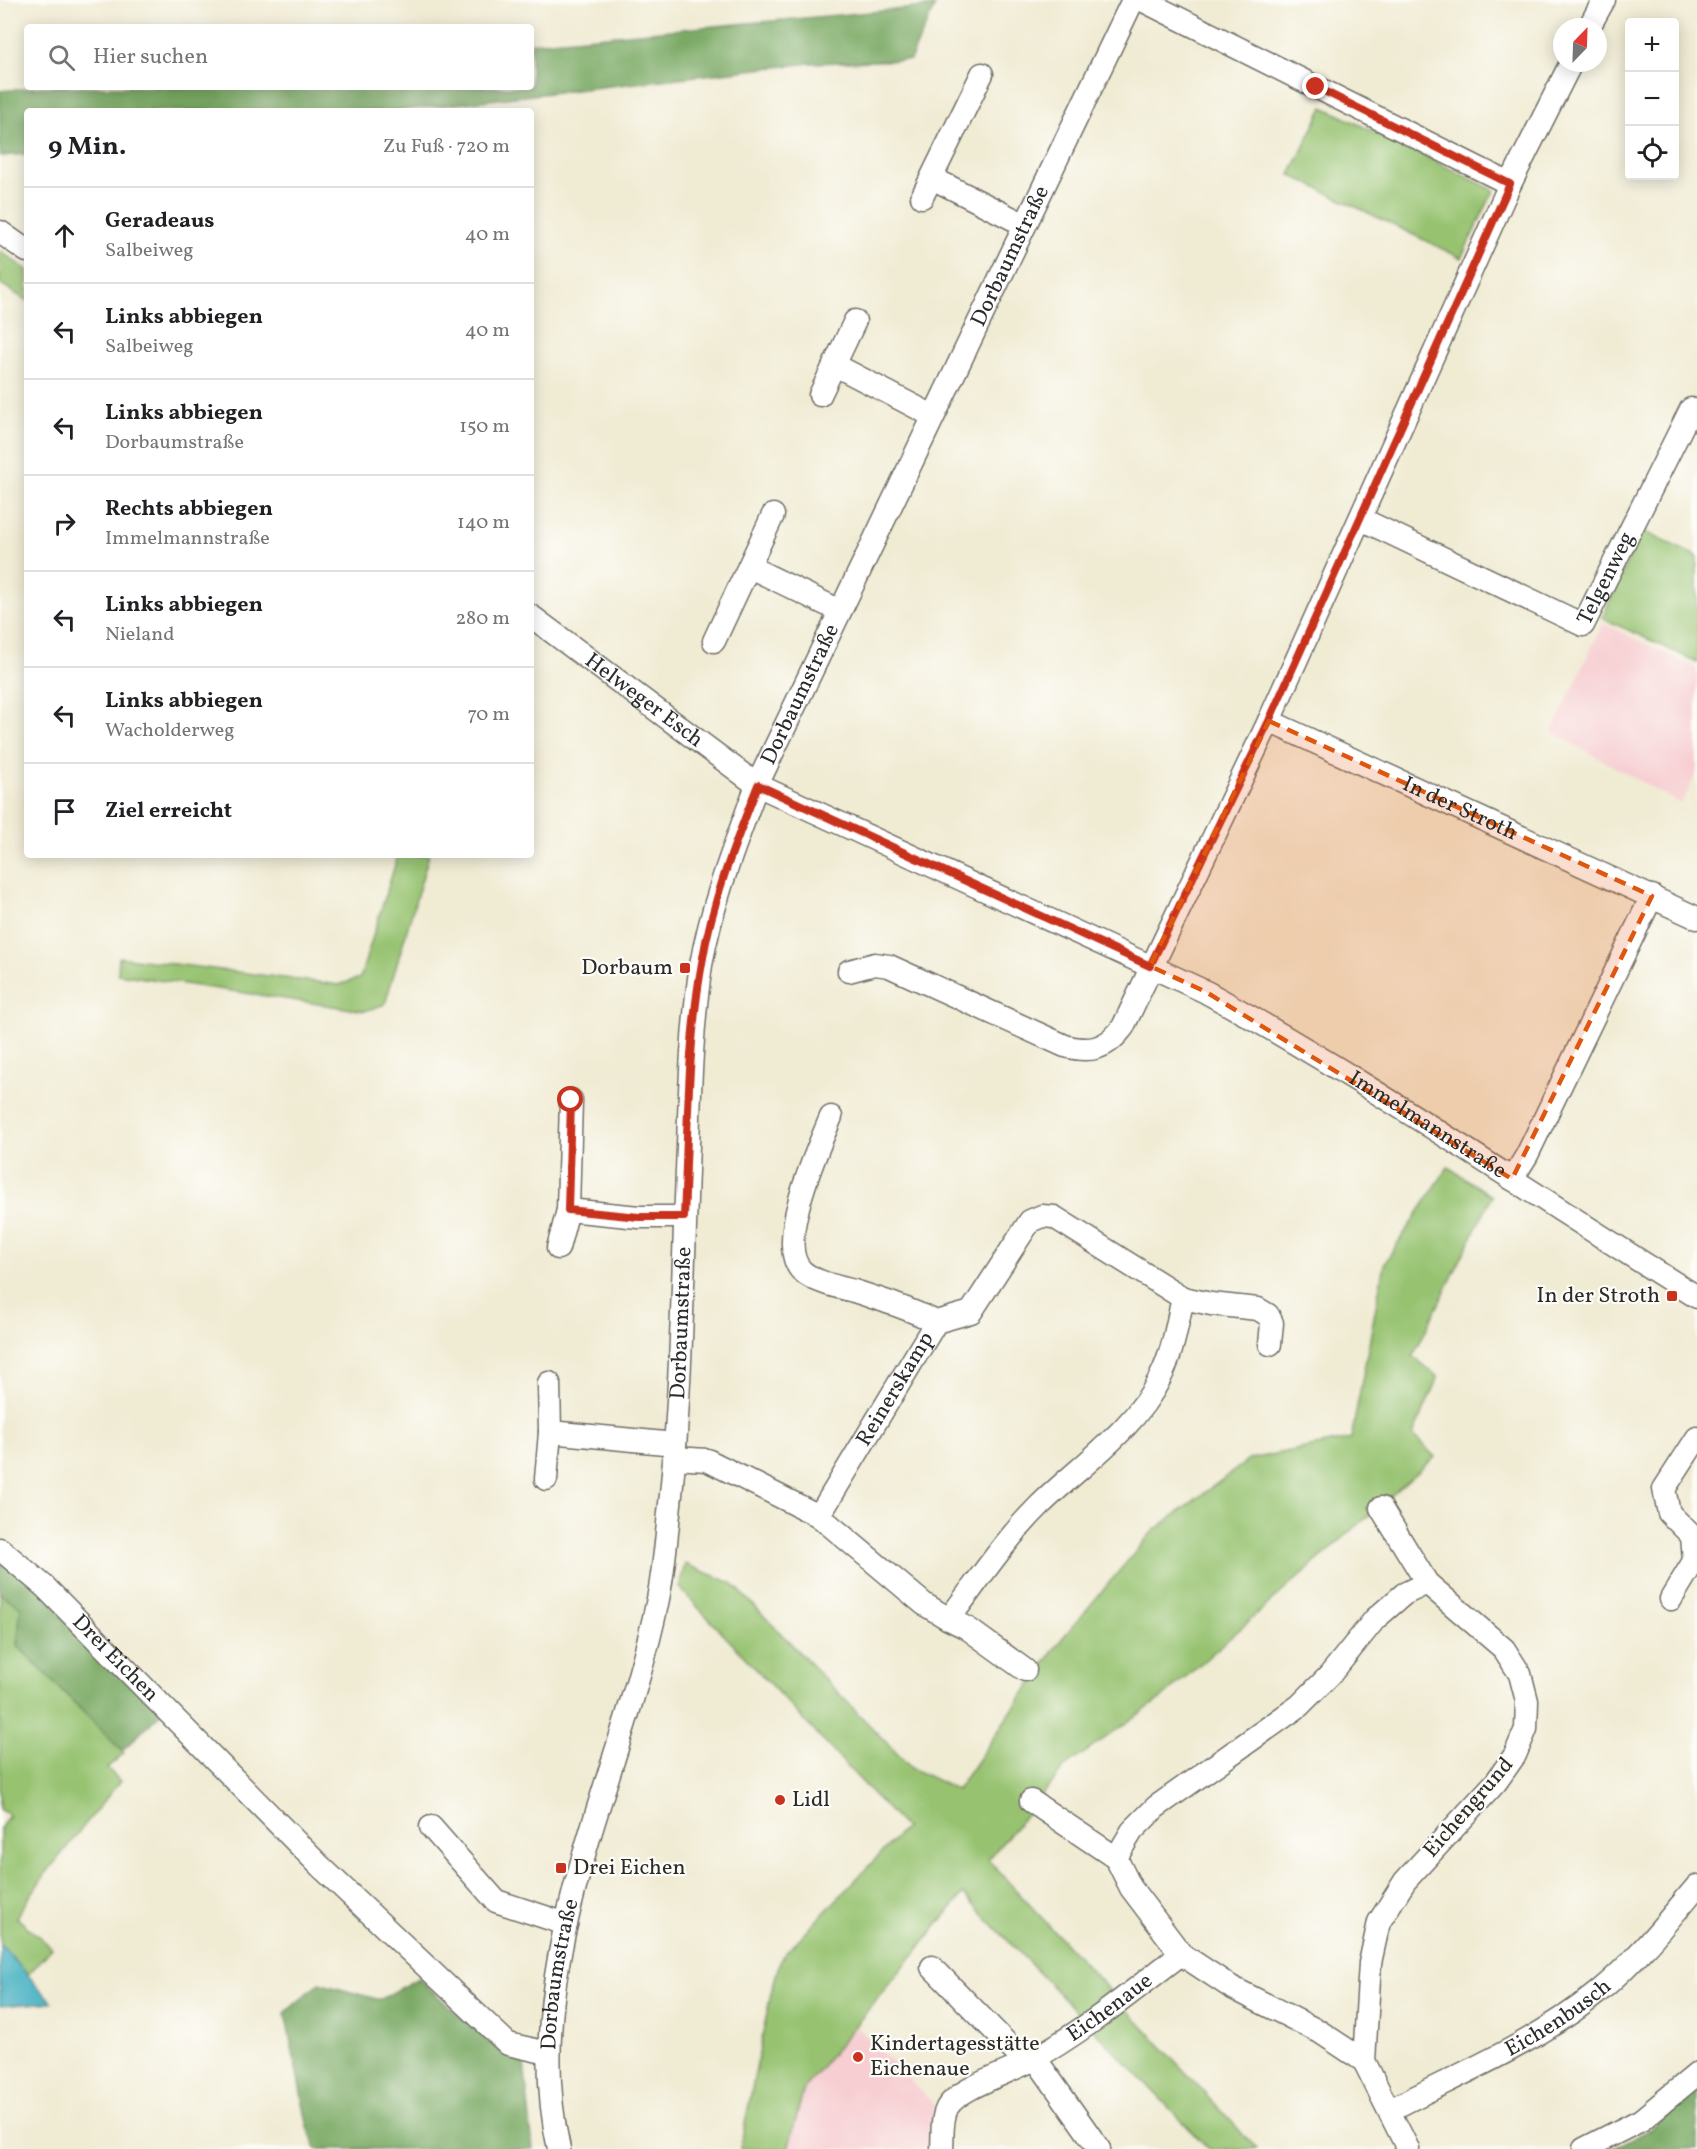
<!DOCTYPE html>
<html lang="de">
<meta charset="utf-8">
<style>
:root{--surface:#fff;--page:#f6f6f6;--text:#202124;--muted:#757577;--line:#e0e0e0}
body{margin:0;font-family:Vollkorn,serif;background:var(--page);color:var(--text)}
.controls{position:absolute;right:18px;top:18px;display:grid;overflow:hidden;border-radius:6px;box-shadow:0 3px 15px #0003}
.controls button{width:54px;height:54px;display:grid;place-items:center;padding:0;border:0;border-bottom:2px solid var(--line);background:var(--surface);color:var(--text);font:30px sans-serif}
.compass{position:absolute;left:1553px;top:18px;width:54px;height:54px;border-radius:50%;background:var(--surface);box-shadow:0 3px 15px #0003;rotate:23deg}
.stop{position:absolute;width:18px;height:18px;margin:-14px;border:4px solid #c8321e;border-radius:50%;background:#fff}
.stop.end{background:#c8321e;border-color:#fff;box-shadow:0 2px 6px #0008}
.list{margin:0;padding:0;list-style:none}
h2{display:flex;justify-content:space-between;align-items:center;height:78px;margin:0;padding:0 24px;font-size:26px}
h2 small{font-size:20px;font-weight:400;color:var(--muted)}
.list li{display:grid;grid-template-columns:39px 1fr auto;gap:18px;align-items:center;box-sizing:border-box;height:96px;padding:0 24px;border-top:2px solid var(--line)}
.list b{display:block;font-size:22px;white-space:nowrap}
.list p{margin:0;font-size:20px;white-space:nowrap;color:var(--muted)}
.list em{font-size:20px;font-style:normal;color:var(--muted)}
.icon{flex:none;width:33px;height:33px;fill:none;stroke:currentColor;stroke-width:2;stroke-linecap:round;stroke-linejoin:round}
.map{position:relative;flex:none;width:1697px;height:2149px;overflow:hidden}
.search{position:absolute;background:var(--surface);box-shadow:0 3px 15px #0003;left:24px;top:24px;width:510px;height:66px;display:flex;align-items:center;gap:15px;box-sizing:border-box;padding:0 21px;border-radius:6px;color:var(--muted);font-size:22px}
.panel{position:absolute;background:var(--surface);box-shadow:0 3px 15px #0003;left:24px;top:108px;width:510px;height:750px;border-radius:6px}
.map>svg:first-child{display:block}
</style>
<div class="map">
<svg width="1697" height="2149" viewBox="0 0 1697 2149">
<rect width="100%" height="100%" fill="#fdfcf7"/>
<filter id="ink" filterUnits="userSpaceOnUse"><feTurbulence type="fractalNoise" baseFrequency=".0167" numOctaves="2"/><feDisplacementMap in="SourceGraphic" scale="12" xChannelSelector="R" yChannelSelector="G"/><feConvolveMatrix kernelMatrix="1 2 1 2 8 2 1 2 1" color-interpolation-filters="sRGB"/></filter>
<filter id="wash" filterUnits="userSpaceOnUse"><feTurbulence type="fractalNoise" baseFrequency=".008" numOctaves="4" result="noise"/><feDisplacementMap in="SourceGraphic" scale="24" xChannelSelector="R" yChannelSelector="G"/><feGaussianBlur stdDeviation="1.35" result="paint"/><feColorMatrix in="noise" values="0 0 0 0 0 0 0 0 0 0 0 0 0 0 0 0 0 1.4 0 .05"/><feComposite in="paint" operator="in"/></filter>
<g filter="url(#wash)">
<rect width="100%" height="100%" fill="#f0ebd3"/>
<path fill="#f7cfd3" d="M1603 623 1697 669V772L1681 804 1552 732Z
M855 2025 934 2104 932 2149H788L804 2088Z"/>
<path fill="#97c371" stroke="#61774e" stroke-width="1.5" d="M1323 107 1494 190 1461 258 1290 175Z
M0 251 27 270V301L0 283Z
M1642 531 1697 556V662L1602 618Z
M398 855H429L385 1004 365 1011 118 974 119 957 339 985 360 978Z
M1448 1167 1492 1196 1413 1356 1438 1377 1413 1435 1435 1457 1163 1697 1066 1766 988 1860 1257 2149H1209L963 1894 804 2088 788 2149H740L771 1993 781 1958 905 1828 679 1587 685 1564 732 1583 911 1768 957 1790 1060 1641 1153 1531 1250 1459 1351 1439 1384 1264Z
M0 1593 21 1607 17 1645 124 1753 107 1768 120 1781 43 1877 16 1917 52 1948 28 1975 0 1944V1829L9 1815 0 1809Z"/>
<path fill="#79a963" stroke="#526a47" stroke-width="1.5" d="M935 6 910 60 810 63 394 111H27V154L0 156V91L42 87H531V43Z
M0 1549 164 1710 122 1751 17 1645 21 1608 0 1593Z
M418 1978 488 2042 524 2063 533 2149H315L307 2123 285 2013 319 1983 380 2000Z
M1697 2091V2149H1612L1650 2129Z"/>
<path fill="#43afc1" stroke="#376d76" stroke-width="1.5" d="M0 1944 52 2002 0 2006Z"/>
</g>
<g filter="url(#ink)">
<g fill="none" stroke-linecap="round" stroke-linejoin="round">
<g stroke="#706e66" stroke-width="25">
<g id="minor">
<path d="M1142 0 1510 184"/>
<path d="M1589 27 1604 0"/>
<path d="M932 178 1025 225"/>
<path d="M922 197 982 74"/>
<path d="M0 232 27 251"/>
<path d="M835 365 933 416"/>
<path d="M820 395 855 321"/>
<path id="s1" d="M1361 519 1583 625 1691 409"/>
<path d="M750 567 840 611"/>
<path id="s2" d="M531 616 757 785 1206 992C1375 1085 1533 1195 1697 1297"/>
<path d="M714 641 773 515"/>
<path id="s3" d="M1269 721 1697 918"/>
<path d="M849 971 875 964 889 966 1065 1046C1090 1053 1107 1049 1123 1027L1269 721 1510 184 1571 63"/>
<path d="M831 1117C818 1148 774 1244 802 1271 814 1282 838 1287 854 1291 882 1300 910 1309 936 1322"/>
<path d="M1512 1179 1527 1155 1652 896"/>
<path d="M568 1210 639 1217H685"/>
<path d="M558 1248 568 1210 571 1100"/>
<path d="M550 1432 675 1444"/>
<path d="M674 1458 707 1460 819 1516 924 1604 949 1619C978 1581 1005 1540 1038 1507 1080 1465 1133 1432 1160 1378 1173 1353 1177 1324 1183 1298L1211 1304 1258 1309 1268 1315 1272 1323 1270 1344"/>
<path d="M546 1479 550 1432 549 1383"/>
<path d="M1381 1508 1427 1583 1504 1649 1520 1674 1527 1701 1526 1729 1515 1755 1496 1782 1405 1881 1379 1922 1370 1963 1364 2061 1408 2149"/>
<path id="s4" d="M819 1516 936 1322 971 1312 1030 1221 1042 1216 1054 1217 1183 1298"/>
<path id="s5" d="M0 1549 45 1587 319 1865 508 2044 548 2053"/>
<path d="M1671 1599 1694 1561 1692 1536 1669 1513 1664 1489 1697 1438"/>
<path d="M949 1619 967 1628 1025 1670"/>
<path d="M1031 1801 1116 1858"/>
<path d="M431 1827 496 1901 566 1924"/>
<path d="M932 1967 1026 2063"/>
<path d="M1035 2058 1099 2149"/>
<path d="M1364 2061 1320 2032 1231 1987 1181 1954 1131 1888 1116 1858 1132 1831 1156 1807 1299 1706 1329 1676 1375 1619 1404 1594 1427 1583"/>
<path id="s6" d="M1390 2110C1459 2074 1536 2043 1597 1993 1635 1962 1666 1923 1697 1886"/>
<path id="s7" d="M559 2149C517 1964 622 1777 658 1599 665 1564 667 1529 671 1495 682 1379 683 1262 688 1146 690 1086 692 1024 701 965 712 903 735 844 757 785L1133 0"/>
<path id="s8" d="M942 2149C943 2136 941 2120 947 2108 957 2089 1007 2073 1026 2063 1079 2035 1133 1991 1181 1954"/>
<path d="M1584 2149 1641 2120 1697 2074"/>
</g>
</g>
<use href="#minor" stroke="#fff" stroke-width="22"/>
</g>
</g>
<g fill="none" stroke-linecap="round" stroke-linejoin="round" filter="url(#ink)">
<path stroke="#c8321e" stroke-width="8" d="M571 1100 568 1210 639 1217H684C688 1133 687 1046 702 963 712 901 735 843 758 785L1150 966 1269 721 1510 184 1316 87"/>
</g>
<path fill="#df570e" fill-opacity="0.2" stroke="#df570e" stroke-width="4.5" stroke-dasharray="12 8" stroke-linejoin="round" d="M1269 721 1652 896 1512 1179 1206 992 1150 966Z"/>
<g fill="#c8321e" stroke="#fdfcf7" stroke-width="2">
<rect x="679" y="962" width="12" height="12" rx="3"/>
<rect x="1666" y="1290" width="12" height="12" rx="3"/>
<circle cx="780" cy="1800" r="6"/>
<rect x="555" y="1862" width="12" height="12" rx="3"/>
<circle cx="858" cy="2057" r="6"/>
</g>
<g text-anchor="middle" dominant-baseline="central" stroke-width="4.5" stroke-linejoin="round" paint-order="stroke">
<g font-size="22" fill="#2b2b2b" stroke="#fdfcf7">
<text stroke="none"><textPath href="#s7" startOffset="1976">Dorbaumstraße</textPath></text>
<text stroke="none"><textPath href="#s1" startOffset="298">Telgenweg</textPath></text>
<text stroke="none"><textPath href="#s7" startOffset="1490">Dorbaumstraße</textPath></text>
<text stroke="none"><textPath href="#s2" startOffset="141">Helweger Esch</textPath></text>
<text stroke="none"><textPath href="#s3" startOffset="210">In der Stroth</textPath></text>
<text stroke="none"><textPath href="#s2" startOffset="1035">Immelmannstraße</textPath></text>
<text stroke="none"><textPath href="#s7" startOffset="842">Dorbaumstraße</textPath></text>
<text stroke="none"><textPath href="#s4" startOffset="148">Reinerskamp</textPath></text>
<text stroke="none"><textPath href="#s5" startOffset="159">Drei Eichen</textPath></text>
<text transform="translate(1469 1808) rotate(-49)">Eichengrund</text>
<text stroke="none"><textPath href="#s7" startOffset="176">Dorbaumstraße</textPath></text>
<text stroke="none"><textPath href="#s8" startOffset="234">Eichenaue</textPath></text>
<text stroke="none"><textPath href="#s6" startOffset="192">Eichenbusch</textPath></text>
</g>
<g font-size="22" fill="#2b2b2b" stroke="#fdfcf7" text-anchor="start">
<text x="673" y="968" text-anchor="end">Dorbaum</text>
<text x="1660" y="1296" text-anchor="end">In der Stroth</text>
<text x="792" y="1800">Lidl</text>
<text x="573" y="1868">Drei Eichen</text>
<text x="870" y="2044">Kindertagesstätte<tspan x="870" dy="25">Eichenaue</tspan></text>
</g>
</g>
</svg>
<div class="controls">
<button>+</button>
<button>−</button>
<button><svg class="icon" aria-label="locate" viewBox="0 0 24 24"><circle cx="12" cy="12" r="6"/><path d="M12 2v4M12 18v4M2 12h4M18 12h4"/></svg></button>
</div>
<svg class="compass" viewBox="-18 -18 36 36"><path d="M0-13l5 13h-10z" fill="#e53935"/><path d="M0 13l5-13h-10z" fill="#757577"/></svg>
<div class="stop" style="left:571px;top:1100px"></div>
<div class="stop end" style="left:1316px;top:87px"></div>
<div class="search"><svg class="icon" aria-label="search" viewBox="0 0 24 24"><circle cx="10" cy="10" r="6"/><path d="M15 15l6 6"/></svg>Hier suchen</div>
<section class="panel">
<h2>9 Min.<small>Zu Fuß · 720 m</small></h2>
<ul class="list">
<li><svg class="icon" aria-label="ahead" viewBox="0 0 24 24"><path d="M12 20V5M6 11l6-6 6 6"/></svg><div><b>Geradeaus</b><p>Salbeiweg</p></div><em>40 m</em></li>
<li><svg class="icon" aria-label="left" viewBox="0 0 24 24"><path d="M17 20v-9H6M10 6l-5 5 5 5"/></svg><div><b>Links abbiegen</b><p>Salbeiweg</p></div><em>40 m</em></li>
<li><svg class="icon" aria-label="left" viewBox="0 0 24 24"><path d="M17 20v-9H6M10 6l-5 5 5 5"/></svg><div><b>Links abbiegen</b><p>Dorbaumstraße</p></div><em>150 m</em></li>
<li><svg class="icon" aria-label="right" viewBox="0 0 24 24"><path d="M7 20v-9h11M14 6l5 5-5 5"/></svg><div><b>Rechts abbiegen</b><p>Immelmannstraße</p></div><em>140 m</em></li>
<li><svg class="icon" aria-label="left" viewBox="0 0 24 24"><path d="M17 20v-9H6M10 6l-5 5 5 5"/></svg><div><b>Links abbiegen</b><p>Nieland</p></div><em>280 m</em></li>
<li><svg class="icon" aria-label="left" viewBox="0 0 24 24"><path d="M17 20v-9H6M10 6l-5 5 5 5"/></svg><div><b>Links abbiegen</b><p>Wacholderweg</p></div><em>70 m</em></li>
<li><svg class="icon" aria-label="arrive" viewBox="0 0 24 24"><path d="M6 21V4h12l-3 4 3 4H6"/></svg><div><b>Ziel erreicht</b></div></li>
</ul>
</section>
</div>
